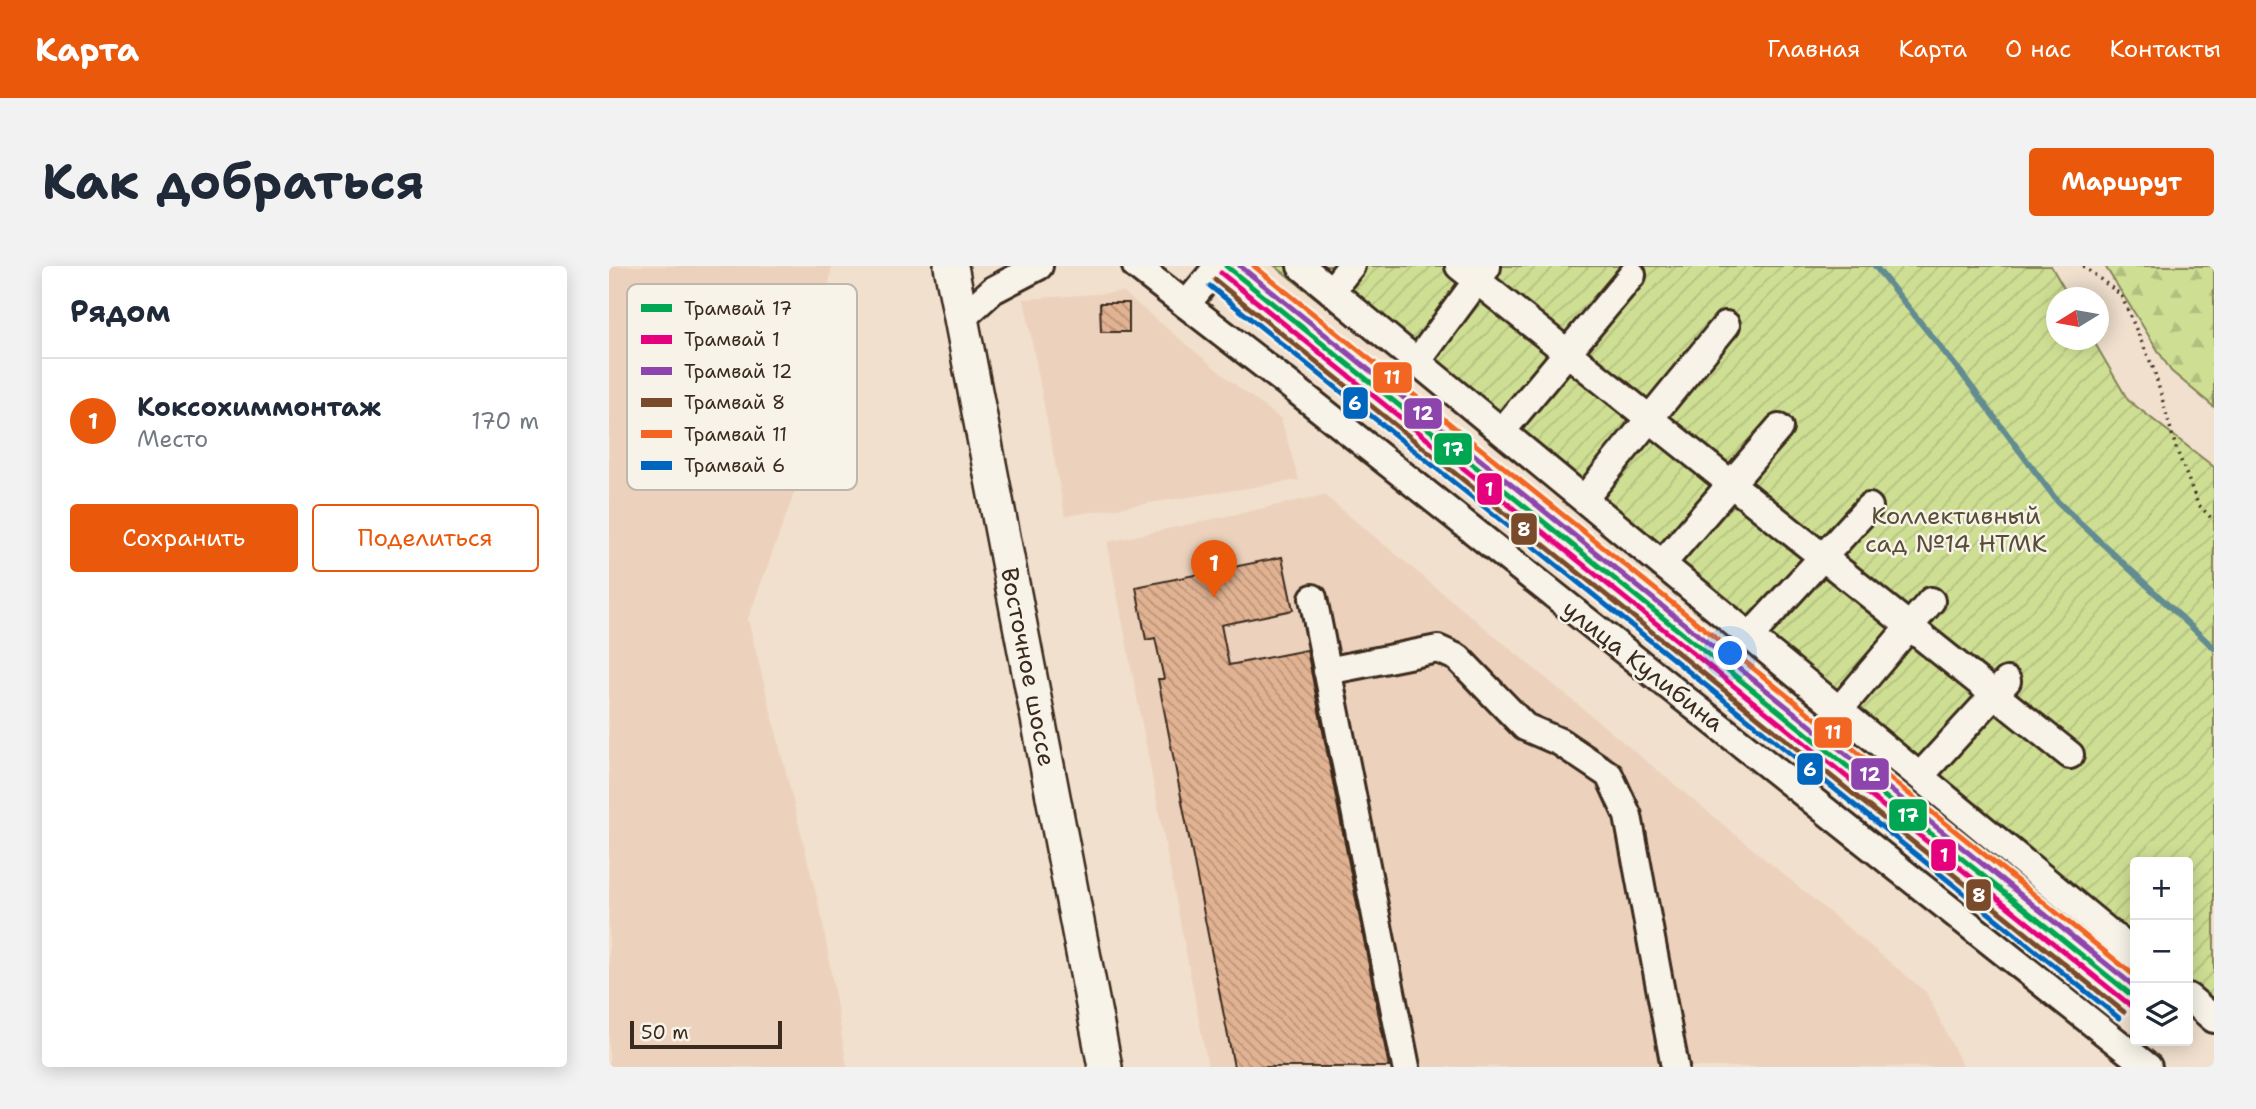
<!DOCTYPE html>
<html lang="ru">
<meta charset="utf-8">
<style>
:root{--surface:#fff;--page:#f2f2f3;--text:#1f2937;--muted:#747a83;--line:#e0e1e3;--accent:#ea580c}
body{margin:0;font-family:"Shantell Sans",sans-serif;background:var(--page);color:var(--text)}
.controls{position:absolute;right:21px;bottom:21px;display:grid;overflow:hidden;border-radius:7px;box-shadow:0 4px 18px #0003}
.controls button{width:63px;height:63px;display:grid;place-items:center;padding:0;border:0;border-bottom:2px solid var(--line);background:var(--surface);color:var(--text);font:35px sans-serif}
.compass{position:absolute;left:1437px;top:21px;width:63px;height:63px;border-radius:50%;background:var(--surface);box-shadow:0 4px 18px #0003;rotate:259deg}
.scale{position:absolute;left:21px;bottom:18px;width:152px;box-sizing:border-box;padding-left:7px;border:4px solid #3b2a1e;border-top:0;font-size:19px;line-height:24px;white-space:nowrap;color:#3b2a1e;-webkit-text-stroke:5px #f7f3e8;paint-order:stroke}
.you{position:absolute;left:1122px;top:388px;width:24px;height:24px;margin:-18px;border:5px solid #fff;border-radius:50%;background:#1a73e8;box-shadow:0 0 0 10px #1a73e833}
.badge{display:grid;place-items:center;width:46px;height:46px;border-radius:50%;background:var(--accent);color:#fff;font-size:23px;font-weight:700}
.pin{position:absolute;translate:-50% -58px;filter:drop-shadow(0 2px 4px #0008)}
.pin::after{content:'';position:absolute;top:37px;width:24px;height:21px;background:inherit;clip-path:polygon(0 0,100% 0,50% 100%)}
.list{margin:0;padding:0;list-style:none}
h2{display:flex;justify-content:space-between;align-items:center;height:91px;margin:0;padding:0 28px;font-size:30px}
h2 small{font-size:23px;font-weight:400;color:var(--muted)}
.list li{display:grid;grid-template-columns:46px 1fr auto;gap:21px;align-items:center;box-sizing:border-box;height:126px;padding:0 28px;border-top:2px solid var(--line)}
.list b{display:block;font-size:26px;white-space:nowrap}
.list p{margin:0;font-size:23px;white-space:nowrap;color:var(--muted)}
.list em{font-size:23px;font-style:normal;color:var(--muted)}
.actions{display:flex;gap:14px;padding:21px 28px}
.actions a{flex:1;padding:16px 0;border:2px solid var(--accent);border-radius:7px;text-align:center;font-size:24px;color:var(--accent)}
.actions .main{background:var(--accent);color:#fff}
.icon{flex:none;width:38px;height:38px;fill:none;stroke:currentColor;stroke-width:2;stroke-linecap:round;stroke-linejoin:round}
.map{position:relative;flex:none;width:1605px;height:801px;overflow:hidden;border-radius:7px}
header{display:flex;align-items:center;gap:42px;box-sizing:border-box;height:98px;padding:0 35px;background:var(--accent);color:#fff}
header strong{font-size:33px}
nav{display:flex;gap:38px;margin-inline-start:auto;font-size:24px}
.intro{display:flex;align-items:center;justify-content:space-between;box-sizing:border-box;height:168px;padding:0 42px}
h1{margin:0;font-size:49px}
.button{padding:18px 32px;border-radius:7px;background:var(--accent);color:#fff;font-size:24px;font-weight:700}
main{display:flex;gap:42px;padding:0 42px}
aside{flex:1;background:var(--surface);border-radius:7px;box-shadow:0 4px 18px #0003}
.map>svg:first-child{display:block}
</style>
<header>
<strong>Карта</strong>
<nav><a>Главная</a><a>Карта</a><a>О нас</a><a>Контакты</a></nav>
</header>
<div class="intro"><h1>Как добраться</h1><a class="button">Маршрут</a></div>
<main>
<aside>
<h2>Рядом<small></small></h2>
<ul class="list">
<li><span class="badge">1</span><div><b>Коксохиммонтаж</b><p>Место</p></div><em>170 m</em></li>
</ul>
<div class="actions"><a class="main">Сохранить</a><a>Поделиться</a></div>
</aside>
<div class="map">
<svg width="1605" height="801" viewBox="0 0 1605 801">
<defs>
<pattern id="forest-firs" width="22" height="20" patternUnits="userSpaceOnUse" patternTransform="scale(1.75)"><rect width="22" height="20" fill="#cedf94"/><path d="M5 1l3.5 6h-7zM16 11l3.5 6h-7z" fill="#b2c07f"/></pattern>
<pattern id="garden-furrows" width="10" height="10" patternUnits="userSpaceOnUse" patternTransform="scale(1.75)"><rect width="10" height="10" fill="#cedf94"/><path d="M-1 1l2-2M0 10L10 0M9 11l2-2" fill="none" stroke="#b2c07f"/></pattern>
<pattern id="building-back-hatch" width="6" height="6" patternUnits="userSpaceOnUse" patternTransform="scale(1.75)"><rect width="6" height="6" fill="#e2b393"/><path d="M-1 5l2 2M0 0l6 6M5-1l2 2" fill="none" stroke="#b89277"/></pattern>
</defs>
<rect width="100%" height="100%" fill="#f1e0ce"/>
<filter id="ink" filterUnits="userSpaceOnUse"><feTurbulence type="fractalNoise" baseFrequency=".0143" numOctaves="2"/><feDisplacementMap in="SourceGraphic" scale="14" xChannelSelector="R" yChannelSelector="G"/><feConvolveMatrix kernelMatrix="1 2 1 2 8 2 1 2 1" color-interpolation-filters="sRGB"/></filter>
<g filter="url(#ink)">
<path fill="#ecd2bc" d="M0 0H223L190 214 139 353 213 652 238 801H0Z
M514 26 629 121 672 153 690 214 456 250 415 33Z
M715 229 1317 726 1354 801H599L498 276Z"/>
<path fill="url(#forest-firs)" stroke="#848459" stroke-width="2" d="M1496 0H1605V141L1562 105Z"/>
<path fill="url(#garden-furrows)" stroke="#848459" stroke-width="2" d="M666 0H1442L1460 31 1448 32V74H1484L1519 134 1605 201V742L1579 722V596H1526V680Z"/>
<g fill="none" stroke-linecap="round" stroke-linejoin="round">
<path stroke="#648c91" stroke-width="6" d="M1266 0 1353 108 1449 236 1605 382"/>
</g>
<path fill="url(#building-back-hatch)" stroke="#3b2a1e" stroke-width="2" d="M491 37H520V66H492Z
M673 291 684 344 612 359 620 399 698 384 780 801H625L549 413H555L546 372 537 374 527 321Z"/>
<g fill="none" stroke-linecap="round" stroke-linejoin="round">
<g stroke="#3b2a1e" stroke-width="32">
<path id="minor" d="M527 0 691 127 1539 801
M692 0 1526 688
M850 0 1461 489
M722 25 742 0
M577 39 609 0
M352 53 384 24 430 0
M808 96 878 1
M893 165 1023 9
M975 233 1117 59
M1053 298 1170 162
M704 332 797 801
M1141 370 1260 241
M718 405 829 383 849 392 916 461 951 476 1000 509 1019 550 1066 801
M1230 444 1322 335
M1311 510 1398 415
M1579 731 1605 753"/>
</g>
<g stroke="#3b2a1e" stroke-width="38">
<path id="major" d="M342 0 496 801"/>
</g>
<path stroke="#3b2a1e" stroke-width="3.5" stroke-dasharray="2 5" stroke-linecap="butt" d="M1474 0 1512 29 1545 104 1567 182 1589 238 1605 255"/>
<use href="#minor" stroke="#f7f3e8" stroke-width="26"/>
<use href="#major" stroke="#f7f3e8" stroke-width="33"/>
<g stroke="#f7f3e8" stroke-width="10">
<path id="tram-1" d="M617 0 1526 732"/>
</g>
<g stroke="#f7f3e8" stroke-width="10">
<path id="tram-2" d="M612 7 1521 739"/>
</g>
<g stroke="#f7f3e8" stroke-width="10">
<path id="tram-3" d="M631 0 1526 721"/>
</g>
<g stroke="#f7f3e8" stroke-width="10">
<path id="tram-4" d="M606 14 1515 746"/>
</g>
<g stroke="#f7f3e8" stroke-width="10">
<path id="tram-5" d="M645 0 1526 710"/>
</g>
<g stroke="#f7f3e8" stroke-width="10">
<path id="tram-6" d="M601 20 1510 752"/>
</g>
<use href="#tram-1" stroke="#00a651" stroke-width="5"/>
<use href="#tram-2" stroke="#e5007d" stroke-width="5"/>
<use href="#tram-3" stroke="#8e44ad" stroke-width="5"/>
<use href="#tram-4" stroke="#7a4b2a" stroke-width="5"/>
<use href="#tram-5" stroke="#f26522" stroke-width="5"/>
<use href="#tram-6" stroke="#0065bd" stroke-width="5"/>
</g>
</g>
<g text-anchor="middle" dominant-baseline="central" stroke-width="5" stroke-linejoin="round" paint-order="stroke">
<g font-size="24" fill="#584e36" stroke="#f7f3e8">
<text x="1347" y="250">Коллективный<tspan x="1347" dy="28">сад №14 НТМК</tspan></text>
</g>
<g font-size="24" fill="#3b2a1e" stroke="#f7f3e8">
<text transform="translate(1034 400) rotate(38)">улица Кулибина</text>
<text transform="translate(419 401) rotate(79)">Восточное шоссе</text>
</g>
</g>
<rect x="18" y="18" width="230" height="206" rx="10" fill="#f7f3e8" stroke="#bfb7ab" stroke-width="2"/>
<rect x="32" y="38" width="31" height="8" fill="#00a651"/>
<rect x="32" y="69" width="31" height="9" fill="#e5007d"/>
<rect x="32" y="101" width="31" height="8" fill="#8e44ad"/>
<rect x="32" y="132" width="31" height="9" fill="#7a4b2a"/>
<rect x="32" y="164" width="31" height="8" fill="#f26522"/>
<rect x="32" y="195" width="31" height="9" fill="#0065bd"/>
<g font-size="19" fill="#3b2a1e">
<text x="75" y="49">Трамвай 17</text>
<text x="75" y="80">Трамвай 1</text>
<text x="75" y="112">Трамвай 12</text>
<text x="75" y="143">Трамвай 8</text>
<text x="75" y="175">Трамвай 11</text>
<text x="75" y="206">Трамвай 6</text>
</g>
<g stroke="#f7f3e8" stroke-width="2.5">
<rect x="763" y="95" width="41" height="33" rx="7" fill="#f26522"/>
<rect x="733" y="120" width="27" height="34" rx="7" fill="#0065bd"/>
<rect x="794" y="131" width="40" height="33" rx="7" fill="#8e44ad"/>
<rect x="824" y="166" width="40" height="34" rx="7" fill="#00a651"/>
<rect x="867" y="206" width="27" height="34" rx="7" fill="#e5007d"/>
<rect x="901" y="246" width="28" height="34" rx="7" fill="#7a4b2a"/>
<rect x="1204" y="450" width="40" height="33" rx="7" fill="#f26522"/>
<rect x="1187" y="486" width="28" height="34" rx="7" fill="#0065bd"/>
<rect x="1241" y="491" width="40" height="34" rx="7" fill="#8e44ad"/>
<rect x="1279" y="532" width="40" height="34" rx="7" fill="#00a651"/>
<rect x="1321" y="572" width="27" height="34" rx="7" fill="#e5007d"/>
<rect x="1356" y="612" width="27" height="34" rx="7" fill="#7a4b2a"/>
</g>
<g font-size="19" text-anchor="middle" font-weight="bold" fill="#fff">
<text x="783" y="118">11</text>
<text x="746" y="144">6</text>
<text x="814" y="154">12</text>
<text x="844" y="190">17</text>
<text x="880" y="230">1</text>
<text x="915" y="270">8</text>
<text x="1224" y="473">11</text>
<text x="1201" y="510">6</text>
<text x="1261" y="515">12</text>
<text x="1299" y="556">17</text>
<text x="1335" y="596">1</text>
<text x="1370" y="636">8</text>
</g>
</svg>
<div class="controls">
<button>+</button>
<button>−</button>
<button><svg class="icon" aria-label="layers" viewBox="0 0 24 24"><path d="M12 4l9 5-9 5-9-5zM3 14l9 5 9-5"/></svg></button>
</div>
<svg class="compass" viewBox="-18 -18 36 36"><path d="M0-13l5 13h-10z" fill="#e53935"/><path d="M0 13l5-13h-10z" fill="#747a83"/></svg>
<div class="scale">50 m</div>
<div class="you"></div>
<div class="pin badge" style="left:605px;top:332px">1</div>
</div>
</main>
